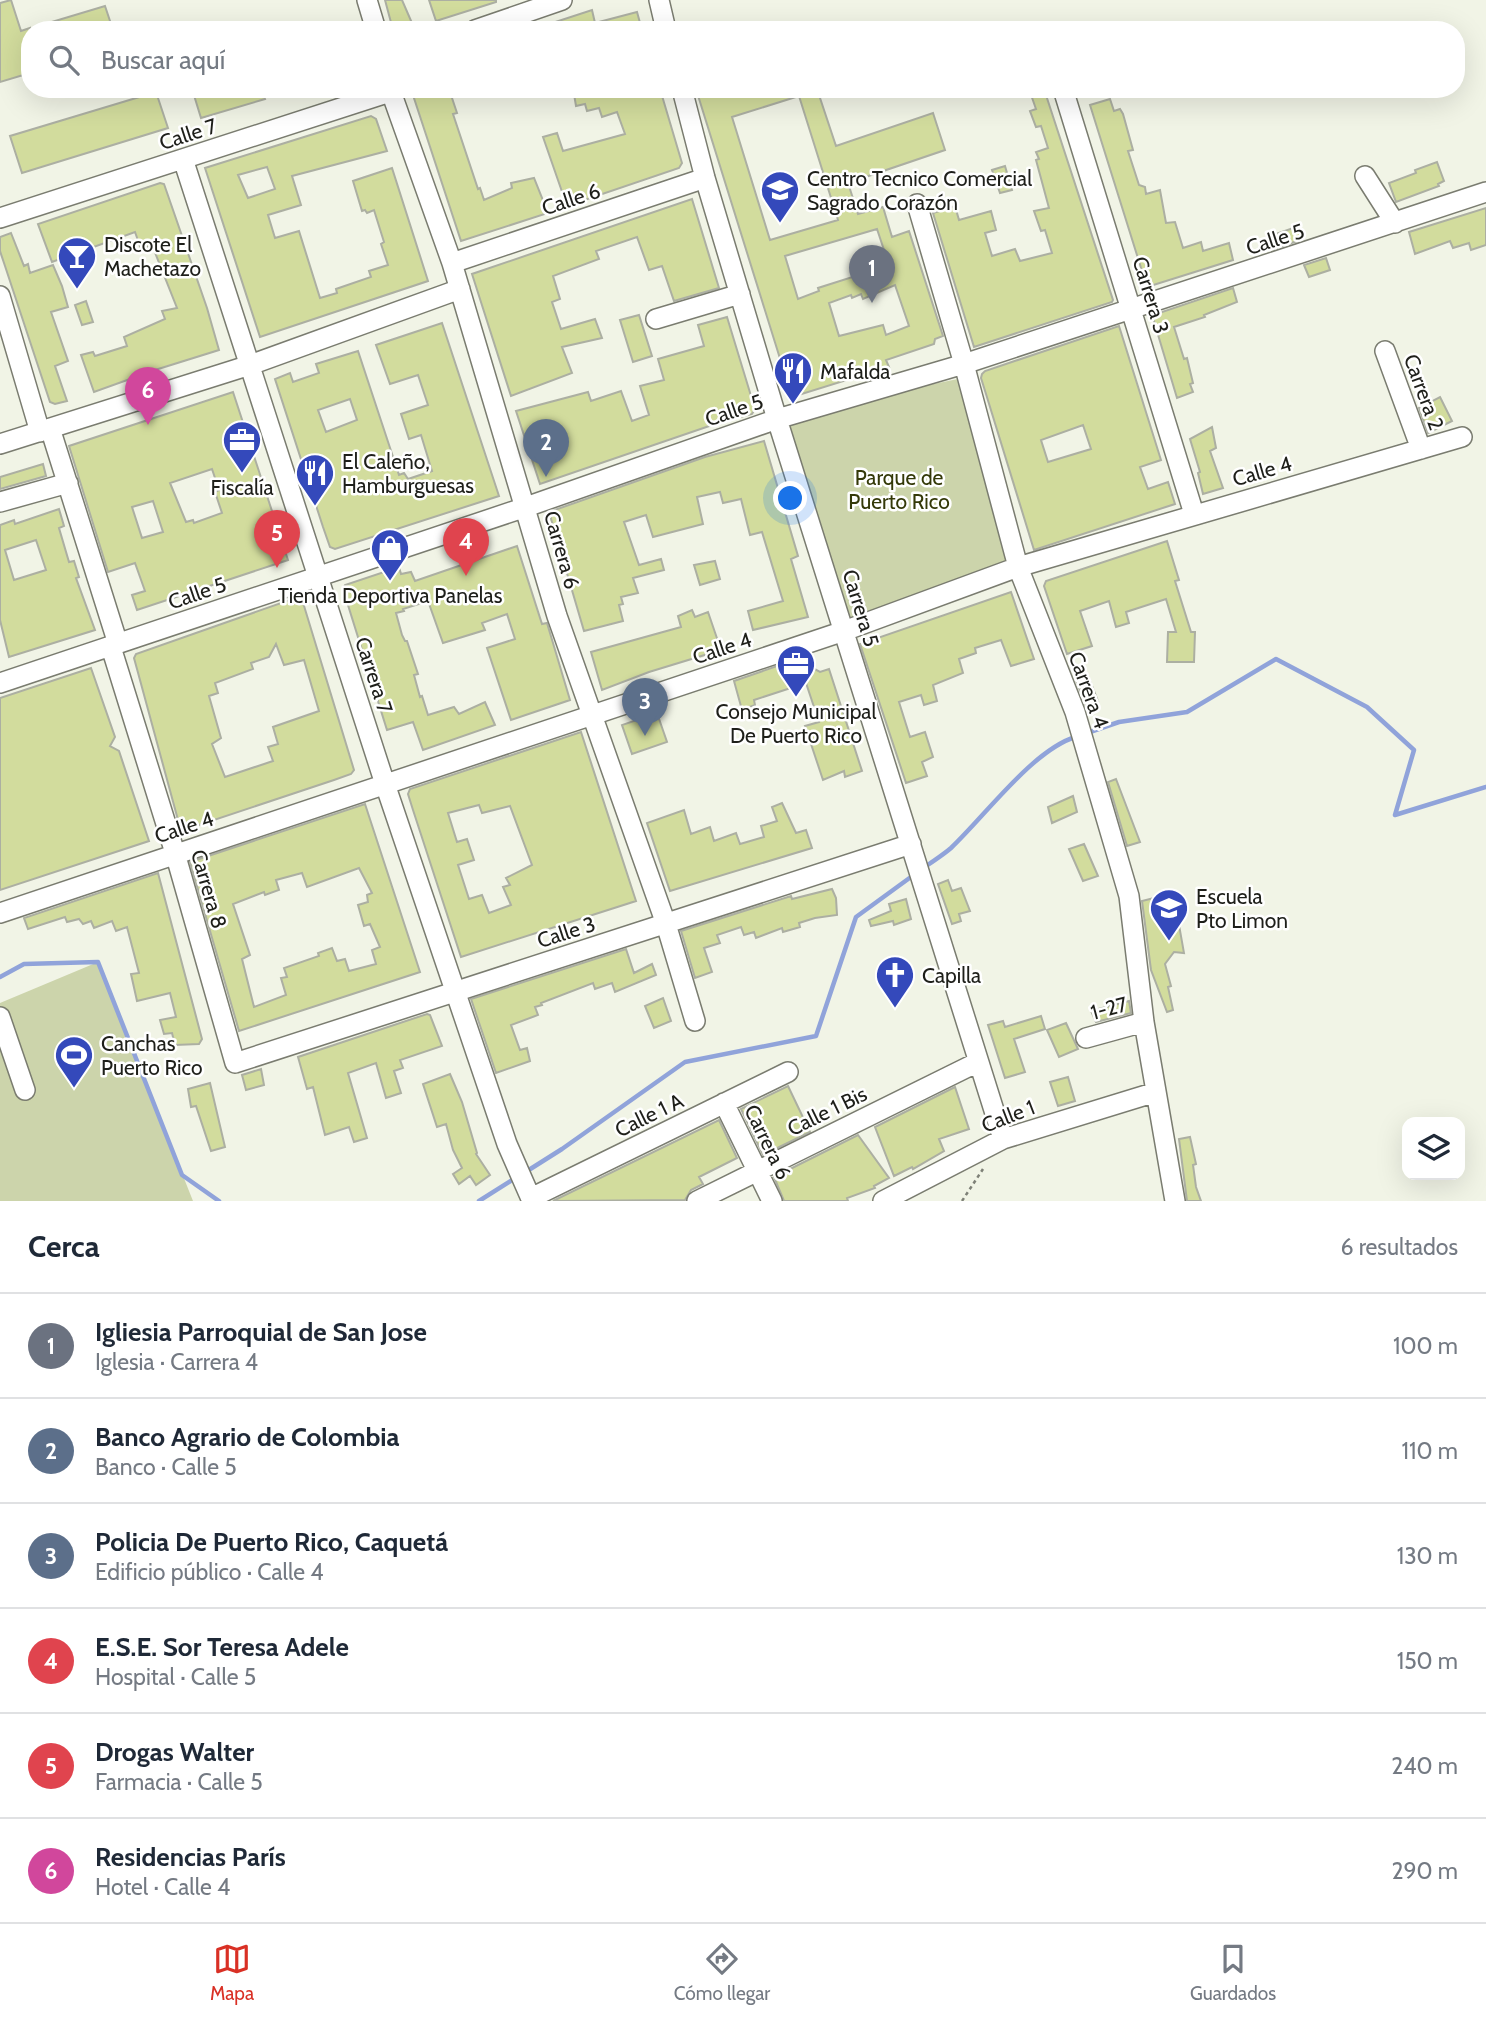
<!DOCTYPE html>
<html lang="es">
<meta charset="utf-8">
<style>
:root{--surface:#fff;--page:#f6f6f7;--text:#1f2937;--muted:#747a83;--line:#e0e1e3;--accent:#d93025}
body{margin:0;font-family:Cabin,sans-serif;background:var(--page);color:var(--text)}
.controls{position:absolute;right:21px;bottom:21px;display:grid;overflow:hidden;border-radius:14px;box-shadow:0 7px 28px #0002}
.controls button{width:63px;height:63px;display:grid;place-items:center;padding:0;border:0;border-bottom:2px solid var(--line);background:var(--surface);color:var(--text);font:35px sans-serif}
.you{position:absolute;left:791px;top:499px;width:24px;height:24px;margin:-18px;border:5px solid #fff;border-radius:50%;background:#1a73e8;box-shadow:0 0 0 10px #1a73e833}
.badge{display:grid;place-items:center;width:46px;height:46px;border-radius:50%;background:var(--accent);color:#fff;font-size:23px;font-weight:700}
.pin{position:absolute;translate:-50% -58px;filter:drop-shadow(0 2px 4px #0008)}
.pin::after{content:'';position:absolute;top:37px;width:24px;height:21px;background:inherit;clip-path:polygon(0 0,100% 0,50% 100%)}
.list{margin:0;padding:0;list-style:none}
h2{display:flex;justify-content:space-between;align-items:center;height:91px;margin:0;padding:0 28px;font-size:30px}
h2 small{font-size:23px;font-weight:400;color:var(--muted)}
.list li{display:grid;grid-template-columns:46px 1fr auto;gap:21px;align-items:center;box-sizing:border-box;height:105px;padding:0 28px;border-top:2px solid var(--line)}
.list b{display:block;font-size:26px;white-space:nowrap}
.list p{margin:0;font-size:23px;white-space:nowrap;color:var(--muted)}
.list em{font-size:23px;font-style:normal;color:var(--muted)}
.icon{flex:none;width:38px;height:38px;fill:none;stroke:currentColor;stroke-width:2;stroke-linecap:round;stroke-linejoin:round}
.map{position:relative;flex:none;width:1486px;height:1201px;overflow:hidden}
.search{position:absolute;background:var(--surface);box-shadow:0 7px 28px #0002;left:21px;right:21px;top:21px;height:77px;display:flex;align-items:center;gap:18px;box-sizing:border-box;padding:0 24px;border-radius:28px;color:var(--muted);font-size:26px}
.sheet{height:721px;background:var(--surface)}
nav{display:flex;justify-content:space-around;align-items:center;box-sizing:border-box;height:98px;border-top:2px solid var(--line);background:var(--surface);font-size:19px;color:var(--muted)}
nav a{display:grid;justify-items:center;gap:4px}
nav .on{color:var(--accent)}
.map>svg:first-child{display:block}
</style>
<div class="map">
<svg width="1486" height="1201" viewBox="0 0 1486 1201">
<rect width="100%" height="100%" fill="#f1f4e6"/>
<path fill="#ccd4ab" d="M958 379 1018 567 848 627 786 424 884 394Z
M98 962 193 1201H0V1003Z"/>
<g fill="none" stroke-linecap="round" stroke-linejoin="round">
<path stroke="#90a3da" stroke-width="4.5" d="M1087 733 1119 722 1187 712 1276 659 1367 707 1414 750 1395 815 1486 787
M925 867C933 861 943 855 951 848 985 816 1032 751 1075 737
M0 977 24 964 98 962 182 1175 219 1201
M524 1173 562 1149 685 1062 816 1036 856 917 915 874
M479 1201 517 1177"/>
</g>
<path fill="#d2dc9d" stroke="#acafa2" stroke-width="2" fill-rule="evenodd" d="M11 0 21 31 30 28V73L0 82V3Z
M385 0H402L415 30H393Z
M429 0H496V2L436 21Z
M105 6 113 30H35V27Z
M592 10 595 23 637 12 642 30H540V27Z
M203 89H261L265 99 201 118 193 92Z
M411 89H449L457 113 453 114 478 189 480 188 484 200 512 188 511 183 534 178 548 213 461 241Z
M595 89H660L682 163 679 168 567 206 543 137 557 133 563 151 625 134 617 112 602 117 599 108 587 111 585 104 576 106 574 94Z
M696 89H817L836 146 933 113 945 150 848 183 858 214 883 207 892 237 909 231 943 336 935 339 934 344 886 360 889 367 862 373 863 375 792 397ZM799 96 838 220 770 240 732 117ZM877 229 888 262 858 273 859 275 818 288 819 291 798 299 785 256ZM895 285 909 326 886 335 883 325 839 336 829 303 851 295 852 298 861 294 863 299Z
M1029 89H1044L1113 300 1112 302 974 347 933 213 955 206 959 220 991 211 996 230 985 233 992 256 1015 249 1020 261 1052 253 1045 230 1041 231 1034 211 1049 208 1036 160 1039 159 1036 152 1048 148 1041 126 1036 127 1030 111 1036 109Z
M156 92 168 128 22 173 10 136Z
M1110 99 1114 111 1120 109 1123 114 1133 150 1128 151 1139 185 1145 187 1146 194 1160 190 1166 223 1175 222 1183 248 1201 242 1203 251 1229 243 1233 260 1147 287 1090 105Z
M371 116 376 119 387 151 292 176 301 205 268 215 275 238 299 231 320 298 337 293 336 289 371 277 369 271 388 265 381 244 384 242 374 210 367 213 365 210 362 211 353 181 392 168 428 281 260 337 205 168ZM267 167 275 189 248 198 238 175Z
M1437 162 1444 181 1438 184 1439 186 1396 202 1389 183 1416 173 1415 170Z
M1005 166 1012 190 1000 193 992 170Z
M160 183 164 184 207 308 219 350 155 370 94 392 81 355 93 352 95 356 127 346 124 337 165 319 162 311 177 308 152 245 141 249 135 232 52 262 38 224Z
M692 199 719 288 674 301 662 266 649 270 637 237 596 251 599 259 553 276 560 299 552 302 561 329 595 319 602 338 562 347 572 373 511 396 472 274Z
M1486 208V245L1471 250 1469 243 1453 248 1450 241 1415 254 1409 232Z
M1299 226 1303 239 1274 249 1270 236Z
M11 233 24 266 28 264 30 273 53 265 62 286 68 307 51 312 68 361 55 366 67 401 55 404 50 402 5 266 0 251V237Z
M1326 258 1330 270 1309 277 1304 265Z
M1233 288 1237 302 1204 315 1205 317 1174 327 1184 359 1187 358 1193 383 1190 384 1193 392 1177 398 1153 318 1156 314Z
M86 301 93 322 82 325 75 305Z
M639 315 652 356 633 362 620 320Z
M727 317 755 409 752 414 721 422 540 484 516 411 588 392 591 401 621 391 632 421 649 415 640 386 664 380 658 359 704 346 698 325Z
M442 323 499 496 335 549 330 547 323 527 275 379 290 373 293 382 319 373 316 364 358 351 399 475 404 473 408 479 432 471 421 435 409 439 401 414 428 405 418 375 390 384 376 345ZM350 399 357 420 326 432 318 410Z
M1119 326 1161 460 1140 467 1148 489 1168 482 1175 504 1034 550 986 394 981 378 982 374 985 371ZM1083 425 1091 449 1048 462 1041 440Z
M233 392 288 560 137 610 132 595 145 591 135 563 108 572 69 446ZM212 469 219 490 215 492 222 513 194 523 193 520 186 522 170 483ZM153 501 163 532 142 538 132 507Z
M1440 397 1452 421 1428 433 1419 408Z
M1212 427 1216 448 1210 451 1223 488 1203 494 1198 473 1200 472 1190 439Z
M764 441 798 556 791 559 808 617 753 630 748 611 783 601 762 532 750 535 741 499 723 503 720 492 697 497 703 524 653 537 646 515 624 522 639 565 661 559 664 570 633 578 638 593 621 597 623 604 619 605 623 621 584 631 549 512 705 457Z
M43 464 46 476 0 489V477Z
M59 509 64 526 59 528 69 562 74 561 79 577 76 578 95 630 9 657 0 620V525L14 520 15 524ZM36 540 46 570 14 580 5 550Z
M1167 541 1179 580 1175 581 1191 632H1195L1194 662H1167L1168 632H1176L1166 599 1126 612 1129 623 1116 627 1109 601 1083 610 1080 611 1092 646 1067 654 1044 586 1046 581Z
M517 546 542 624 547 623 570 700 511 720 487 648 515 639 507 614 482 623 485 630 443 643 428 601 403 609 404 611 396 613 402 635 405 641H407L418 674 414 675 420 697 422 696 428 715 454 707 459 714 485 702 495 725 423 750 413 722 387 730 343 589 345 585 399 567 401 574 411 572 415 581Z
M715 561 720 579 700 585 694 565Z
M1011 592 1034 659 1011 666 1001 640 975 648 976 653 959 659 963 673 933 685 937 701 924 705 921 695 899 702 910 737 925 732 933 757 922 762 927 776 906 783 860 644Z
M301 596 354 770 351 774 334 780 181 831 137 669 134 658 136 654ZM276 644 284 665 304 660 319 711 273 727 278 744 268 747 273 761 225 777 212 744 221 738 209 696 218 693 215 683 253 669 251 663 269 657Z
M692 610 695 617 708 612 721 650 649 672 602 690 591 652 681 627 678 616Z
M806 656 809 666 820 672 829 669 862 771 845 777 844 771 823 780 805 726 819 722 806 683 754 700 755 705 742 710 734 681Z
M91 668 115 737 110 746 119 751 149 841 0 890V698Z
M1088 676 1098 701 1086 706 1076 680Z
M657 713 667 742 632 754 622 725Z
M581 732 636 901 461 957 413 810 408 794 410 789ZM479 805 482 813 510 806 532 865 506 878 510 885 503 887 511 905 489 913 482 895 469 899 458 865 474 860 467 839 457 842 448 813Z
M1116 779 1140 842 1127 846 1108 782Z
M1073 796 1077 812 1052 823 1048 807Z
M782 803 796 833 806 830 812 848 670 891 647 823 684 810 691 834 710 827 714 841 736 833 740 844 764 837 761 826 777 821 772 807Z
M365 804 420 972 239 1031 190 862ZM359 868 372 893 367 895 368 902 358 905 364 926 370 924 380 947 372 950 376 964 349 971 345 959 337 961 332 948 318 953 319 956 284 968 287 977 281 978 286 995 254 1007 242 959 250 955 233 904 264 892 265 895 279 890 276 880 302 873 307 887Z
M1084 844 1098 876 1083 881 1069 849Z
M158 873 202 1039 199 1044 175 1045 172 1033 164 1034 160 1020 176 1017 170 993 137 1001 131 974 139 973 127 927 116 931 112 921 94 928 91 921 83 924 79 919 67 922 65 917 28 929 24 918Z
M948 880 952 891 961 888 970 911 959 914 961 921 952 924 938 884Z
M832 889 836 898 837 915 815 918 799 923 800 927 783 932 782 928 756 938 754 932 744 935 741 927 717 935 720 943 704 948 712 972 695 978 681 931 791 896 792 899Z
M1158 897 1160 912 1176 908 1184 953 1174 952 1165 964 1171 986 1168 987 1173 1010 1167 1012 1151 970 1142 901Z
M906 899 911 919 894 925 893 921 871 926 869 920 891 911 889 904Z
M626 949 634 973 652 964 656 975 615 992 612 983 595 989 593 983 541 1003 542 1005 535 1007 538 1015 511 1025 520 1050 527 1048 530 1061 496 1073 471 999Z
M663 998 671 1021 654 1028 645 1006Z
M1129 1001 1131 1013 1096 1022 1091 1011Z
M427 1014 430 1015 442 1046 400 1060 403 1068 394 1071 401 1093 386 1098 376 1063 348 1073 367 1138 354 1142 349 1127 325 1135 313 1087 307 1089 298 1057Z
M1041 1016 1045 1029 1014 1039 1025 1072 1005 1078 988 1025 1003 1021 1005 1027Z
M1066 1023 1078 1049 1059 1057 1047 1030Z
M261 1069 264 1085 246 1090 242 1075Z
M450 1074 462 1102 477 1153 476 1154 490 1175 476 1185 470 1176 459 1184 453 1174 462 1168 453 1150 446 1124 437 1127 423 1084Z
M1068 1077 1075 1101 1058 1106 1050 1082Z
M210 1083 225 1147 211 1151 196 1106 191 1107 188 1089Z
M788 1086 810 1132 763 1155 741 1109Z
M955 1087 969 1129 939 1139 944 1151 913 1169 912 1167 894 1176 875 1127Z
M719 1120 737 1158 699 1177 703 1184 691 1190 685 1200 553 1201Z
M858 1135 889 1178 874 1186 875 1188 847 1198 848 1201H784L774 1177Z
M1190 1137 1196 1164 1193 1165 1196 1187 1201 1201H1187L1179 1139Z"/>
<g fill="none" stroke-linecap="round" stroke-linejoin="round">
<g stroke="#7a7c70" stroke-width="22">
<path id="minor" d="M367 0 376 30
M659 0 666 30
M475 30 562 0
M390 89 452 263 557 616 666 924 695 1021
M682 89 705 178 777 419 1003 1139
M1063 89 1194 514
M183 159 385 784 507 1144 532 1201
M1365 176 1395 223
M917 204 964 364 1018 567 1075 712 1129 896 1144 1022 1175 1201
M0 218 390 92
M452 263 705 178
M0 296 40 432
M656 319 740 294
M1385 351 1421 449
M50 428 118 644
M0 444 250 365 460 289
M0 502 68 483
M111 647 175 853 235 1063 911 844
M0 683 526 507 777 419 964 364 1486 192
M0 913 844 631 1018 567 1462 437
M0 1017 25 1090
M1086 1038 1144 1022
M724 1103 772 1201
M531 1198 788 1072
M697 1201 978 1062
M883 1201 1003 1139 1156 1092"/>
</g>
<path stroke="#7e8077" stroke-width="2.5" stroke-dasharray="3.5 3.5" stroke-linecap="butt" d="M962 1201 983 1169"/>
<use href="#minor" stroke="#fff" stroke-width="19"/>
</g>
<defs>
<g id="school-pin" transform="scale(2.0125)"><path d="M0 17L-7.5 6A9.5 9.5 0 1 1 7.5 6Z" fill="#3449bb" stroke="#fff"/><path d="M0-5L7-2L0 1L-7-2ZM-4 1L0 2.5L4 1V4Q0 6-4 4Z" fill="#fff"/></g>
<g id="bar-pin" transform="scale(2.0125)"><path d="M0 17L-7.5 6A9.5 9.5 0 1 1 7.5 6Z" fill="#3449bb" stroke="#fff"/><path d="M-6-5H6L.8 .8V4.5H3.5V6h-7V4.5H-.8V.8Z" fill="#fff"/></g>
<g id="restaurant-pin" transform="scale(2.0125)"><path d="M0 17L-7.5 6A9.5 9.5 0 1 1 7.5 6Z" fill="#3449bb" stroke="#fff"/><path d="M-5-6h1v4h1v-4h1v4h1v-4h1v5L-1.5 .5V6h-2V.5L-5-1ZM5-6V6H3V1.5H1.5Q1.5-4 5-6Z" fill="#fff"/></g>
<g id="office-pin" transform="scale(2.0125)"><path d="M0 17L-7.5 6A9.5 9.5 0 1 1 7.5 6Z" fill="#3449bb" stroke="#fff"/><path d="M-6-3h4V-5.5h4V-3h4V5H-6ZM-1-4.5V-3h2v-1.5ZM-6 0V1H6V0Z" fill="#fff"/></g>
<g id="shop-pin" transform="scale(2.0125)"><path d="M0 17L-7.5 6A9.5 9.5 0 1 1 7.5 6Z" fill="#3449bb" stroke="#fff"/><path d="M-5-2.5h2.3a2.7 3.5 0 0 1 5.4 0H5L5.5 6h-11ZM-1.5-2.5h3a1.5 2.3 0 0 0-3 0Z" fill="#fff"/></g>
<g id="church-pin" transform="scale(2.0125)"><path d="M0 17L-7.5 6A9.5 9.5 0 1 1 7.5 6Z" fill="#3449bb" stroke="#fff"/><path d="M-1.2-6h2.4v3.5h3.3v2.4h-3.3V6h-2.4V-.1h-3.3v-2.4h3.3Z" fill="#fff"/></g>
<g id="stadium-pin" transform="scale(2.0125)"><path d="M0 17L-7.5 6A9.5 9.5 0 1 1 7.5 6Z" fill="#3449bb" stroke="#fff"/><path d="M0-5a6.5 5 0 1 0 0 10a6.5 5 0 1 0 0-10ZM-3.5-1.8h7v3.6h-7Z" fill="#fff"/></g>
</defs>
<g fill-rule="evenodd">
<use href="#school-pin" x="780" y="190"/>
<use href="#bar-pin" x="77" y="256"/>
<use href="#restaurant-pin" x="793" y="371"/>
<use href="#office-pin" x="242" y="440"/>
<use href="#restaurant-pin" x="315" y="473"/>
<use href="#shop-pin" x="390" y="548"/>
<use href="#office-pin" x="796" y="664"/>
<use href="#school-pin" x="1169" y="908"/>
<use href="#church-pin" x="895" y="975"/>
<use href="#stadium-pin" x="74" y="1055"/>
</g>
<g text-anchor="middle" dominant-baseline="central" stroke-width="5" stroke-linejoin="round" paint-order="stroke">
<g font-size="21" fill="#1e1f1a" stroke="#fff">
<text transform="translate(188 134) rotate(-18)">Calle 7</text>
<text transform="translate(571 199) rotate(-18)">Calle 6</text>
<text transform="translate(1275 239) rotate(-18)">Calle 5</text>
<text transform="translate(1151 295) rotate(73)">Carrera 3</text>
<text transform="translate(1424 392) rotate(70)">Carrera 2</text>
<text transform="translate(734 410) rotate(-19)">Calle 5</text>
<text transform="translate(1262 471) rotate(-16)">Calle 4</text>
<text transform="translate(562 550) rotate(74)">Carrera 6</text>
<text transform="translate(197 593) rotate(-19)">Calle 5</text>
<text transform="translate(861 608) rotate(73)">Carrera 5</text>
<text transform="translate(722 648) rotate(-18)">Calle 4</text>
<text transform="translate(374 675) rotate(72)">Carrera 7</text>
<text transform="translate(1089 690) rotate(70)">Carrera 4</text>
<text transform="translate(184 827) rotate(-18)">Calle 4</text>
<text transform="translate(209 889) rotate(74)">Carrera 8</text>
<text transform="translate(566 932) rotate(-18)">Calle 3</text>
<text transform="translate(1109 1008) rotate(-15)">1-27</text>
<text transform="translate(827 1111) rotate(-26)">Calle 1 Bis</text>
<text transform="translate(649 1115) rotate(-26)">Calle 1 A</text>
<text transform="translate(1008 1116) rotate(-21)">Calle 1</text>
<text transform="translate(768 1142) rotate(64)">Carrera 6</text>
</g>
<g font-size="21" fill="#1e1f1a" stroke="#fff" text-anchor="start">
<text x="807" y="178">Centro Tecnico Comercial<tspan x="807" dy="24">Sagrado Corazón</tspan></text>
<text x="104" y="244">Discote El<tspan x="104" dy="24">Machetazo</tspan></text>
<text x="820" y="371">Mafalda</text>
<text x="342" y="461">El Caleño,<tspan x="342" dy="24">Hamburguesas</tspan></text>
<text x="242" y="487" text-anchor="middle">Fiscalía</text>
<text x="390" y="595" text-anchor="middle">Tienda Deportiva Panelas</text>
<text x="796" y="711" text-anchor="middle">Consejo Municipal<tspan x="796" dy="24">De Puerto Rico</tspan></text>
<text x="1196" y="896">Escuela<tspan x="1196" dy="24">Pto Limon</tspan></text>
<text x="922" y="975">Capilla</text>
<text x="101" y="1043">Canchas<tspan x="101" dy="24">Puerto Rico</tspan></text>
</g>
<g font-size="21" fill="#343908" stroke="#fff">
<text x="899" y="477">Parque de<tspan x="899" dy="24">Puerto Rico</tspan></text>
</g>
</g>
</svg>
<div class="controls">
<button><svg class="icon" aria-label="layers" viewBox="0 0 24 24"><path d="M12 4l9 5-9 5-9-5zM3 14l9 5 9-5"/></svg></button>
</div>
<div class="you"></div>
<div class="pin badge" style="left:872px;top:303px;background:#6b7280">1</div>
<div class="pin badge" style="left:546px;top:477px;background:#5c6f8a">2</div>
<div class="pin badge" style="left:645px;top:736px;background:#5c6f8a">3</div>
<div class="pin badge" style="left:466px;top:576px;background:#e0444e">4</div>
<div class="pin badge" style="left:277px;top:568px;background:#e0444e">5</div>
<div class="pin badge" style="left:148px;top:425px;background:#d1479c">6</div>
<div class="search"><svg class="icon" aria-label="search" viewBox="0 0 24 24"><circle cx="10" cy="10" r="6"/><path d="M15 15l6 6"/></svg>Buscar aquí</div>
</div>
<section class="sheet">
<h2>Cerca<small>6 resultados</small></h2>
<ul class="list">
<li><span class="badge" style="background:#6b7280">1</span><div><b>Igliesia Parroquial de San Jose</b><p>Iglesia · Carrera 4</p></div><em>100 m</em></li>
<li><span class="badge" style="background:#5c6f8a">2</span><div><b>Banco Agrario de Colombia</b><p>Banco · Calle 5</p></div><em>110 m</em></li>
<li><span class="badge" style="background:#5c6f8a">3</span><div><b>Policia De Puerto Rico, Caquetá</b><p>Edificio público · Calle 4</p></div><em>130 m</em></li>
<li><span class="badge" style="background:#e0444e">4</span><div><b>E.S.E. Sor Teresa Adele</b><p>Hospital · Calle 5</p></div><em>150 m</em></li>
<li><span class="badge" style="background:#e0444e">5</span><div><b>Drogas Walter</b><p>Farmacia · Calle 5</p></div><em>240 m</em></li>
<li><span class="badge" style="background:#d1479c">6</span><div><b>Residencias París</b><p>Hotel · Calle 4</p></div><em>290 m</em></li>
</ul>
</section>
<nav>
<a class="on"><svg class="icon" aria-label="map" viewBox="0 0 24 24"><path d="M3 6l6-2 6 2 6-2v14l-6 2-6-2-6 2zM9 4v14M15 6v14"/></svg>Mapa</a>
<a><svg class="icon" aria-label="directions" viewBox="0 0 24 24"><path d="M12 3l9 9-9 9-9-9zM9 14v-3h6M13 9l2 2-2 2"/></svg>Cómo llegar</a>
<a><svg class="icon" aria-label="saved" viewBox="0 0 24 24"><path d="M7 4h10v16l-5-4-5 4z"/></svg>Guardados</a>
</nav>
